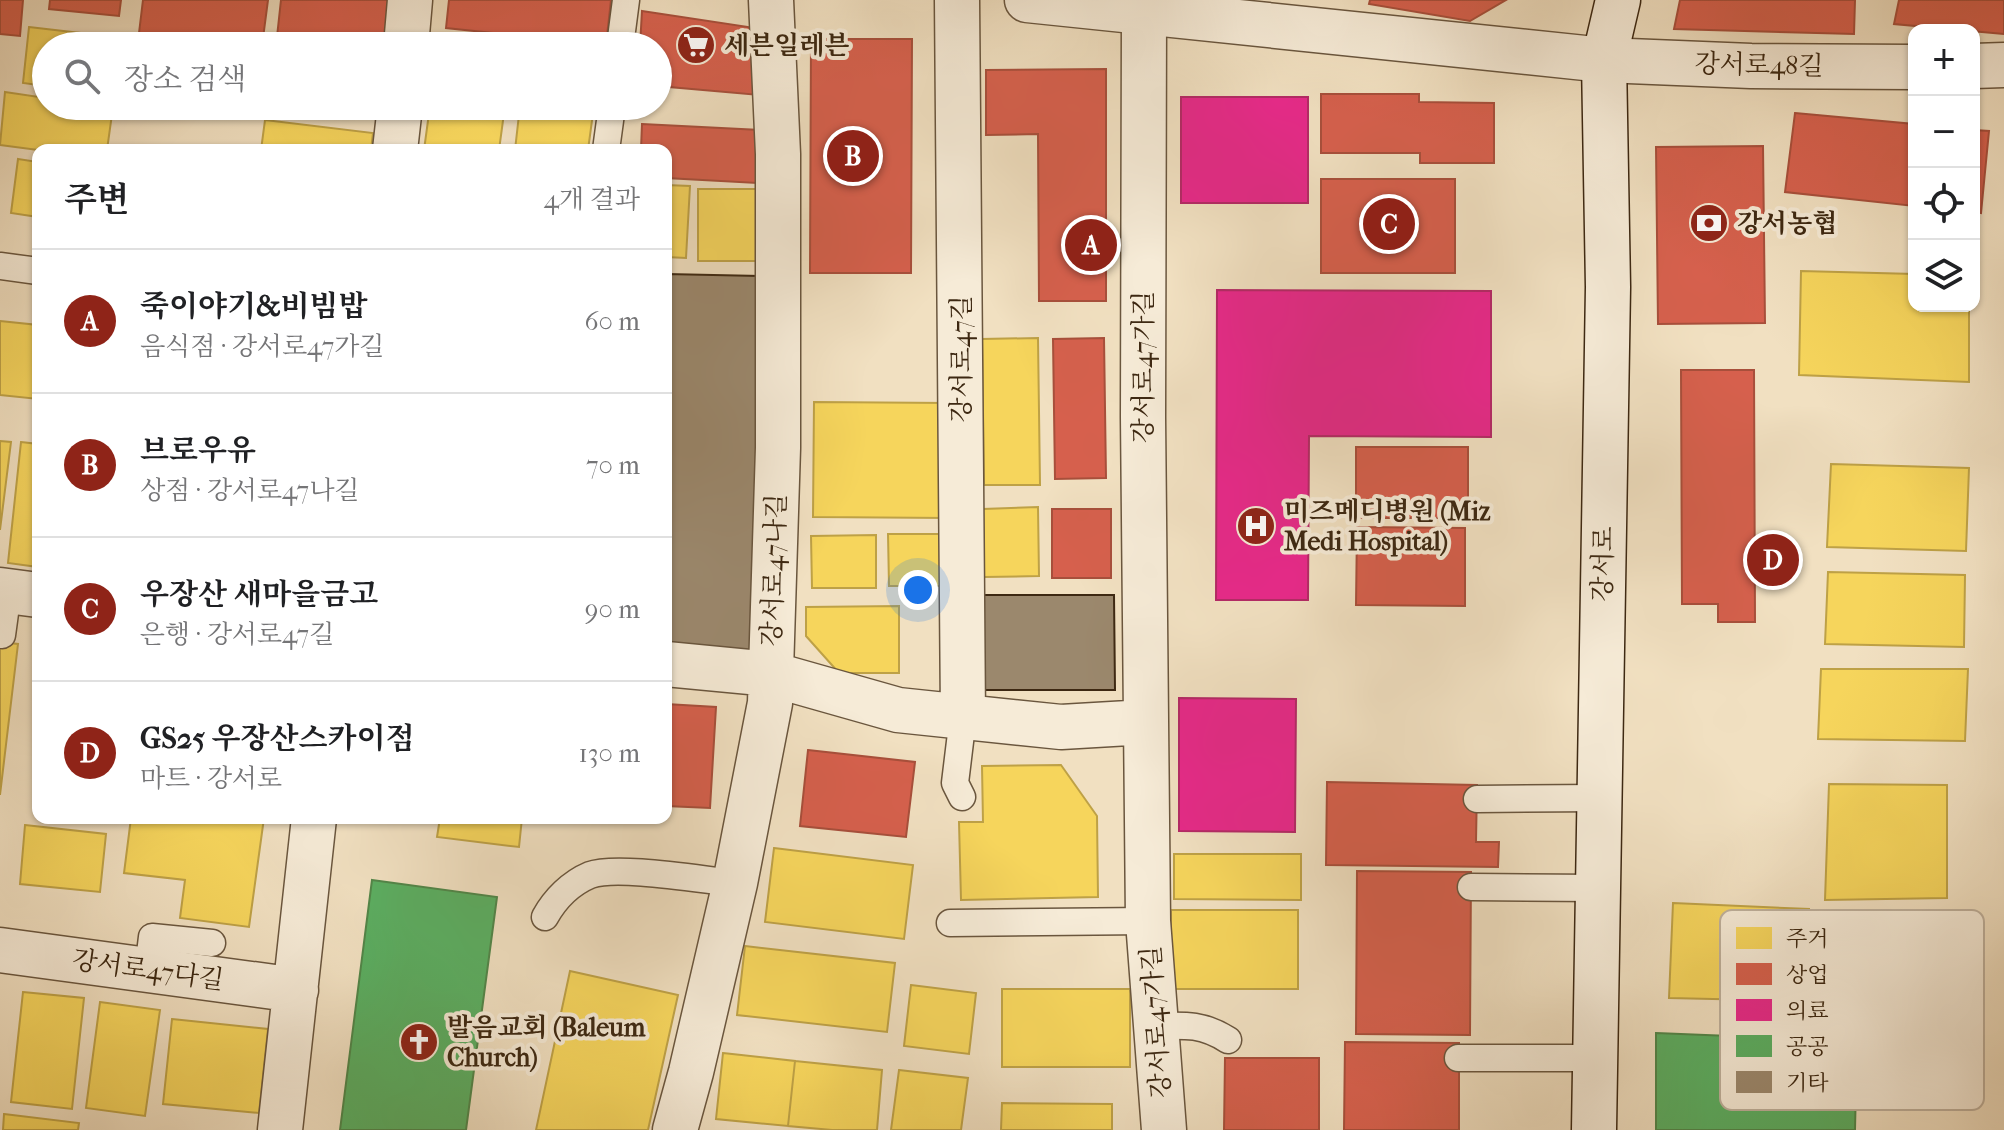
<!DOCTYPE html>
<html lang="ko">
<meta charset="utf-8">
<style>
:root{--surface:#fff;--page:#f2f2f2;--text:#202124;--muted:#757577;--line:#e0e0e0;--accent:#8f2418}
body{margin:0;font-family:"IM FELL French Canon","Noto Serif KR",serif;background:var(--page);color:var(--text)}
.controls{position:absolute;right:24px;top:24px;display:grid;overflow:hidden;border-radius:16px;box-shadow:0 2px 6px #0004}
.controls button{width:72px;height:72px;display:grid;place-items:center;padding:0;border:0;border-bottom:2px solid var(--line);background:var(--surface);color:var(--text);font:40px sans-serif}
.you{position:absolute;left:918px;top:590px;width:28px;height:28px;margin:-20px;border:6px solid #fff;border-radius:50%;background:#1a73e8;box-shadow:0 0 0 12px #1a73e833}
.badge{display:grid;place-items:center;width:52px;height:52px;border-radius:50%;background:var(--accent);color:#fff;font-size:26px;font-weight:700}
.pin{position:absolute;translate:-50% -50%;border:4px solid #fff;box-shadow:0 2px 8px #0006}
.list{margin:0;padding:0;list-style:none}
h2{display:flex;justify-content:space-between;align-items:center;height:104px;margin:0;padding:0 32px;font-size:34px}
h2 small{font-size:26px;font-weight:400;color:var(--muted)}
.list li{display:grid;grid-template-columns:52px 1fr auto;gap:24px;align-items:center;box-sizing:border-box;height:144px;padding:0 32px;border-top:2px solid var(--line)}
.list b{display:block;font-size:30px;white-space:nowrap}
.list p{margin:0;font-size:26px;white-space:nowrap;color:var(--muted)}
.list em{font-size:26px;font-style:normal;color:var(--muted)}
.icon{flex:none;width:44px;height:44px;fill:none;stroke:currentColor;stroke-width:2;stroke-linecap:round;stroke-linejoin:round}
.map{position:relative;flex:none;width:2004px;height:1130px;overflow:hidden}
.search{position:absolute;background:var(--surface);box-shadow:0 2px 6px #0004;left:32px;top:32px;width:640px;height:88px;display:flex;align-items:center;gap:20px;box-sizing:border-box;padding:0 28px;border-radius:44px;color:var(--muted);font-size:30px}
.panel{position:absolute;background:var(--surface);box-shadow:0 2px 6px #0004;left:32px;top:144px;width:640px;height:680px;border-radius:16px}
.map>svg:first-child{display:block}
</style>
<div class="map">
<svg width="2004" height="1130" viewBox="0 0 2004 1130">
<rect width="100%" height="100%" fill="#f1e0c1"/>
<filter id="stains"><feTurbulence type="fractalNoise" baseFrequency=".0025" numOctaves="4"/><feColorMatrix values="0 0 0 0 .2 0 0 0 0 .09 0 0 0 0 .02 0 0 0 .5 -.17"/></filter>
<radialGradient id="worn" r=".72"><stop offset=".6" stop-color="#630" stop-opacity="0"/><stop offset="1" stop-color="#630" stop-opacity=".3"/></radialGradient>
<path fill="#f6d55c" stroke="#bea146" stroke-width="2" d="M29 27 132 39V46H46V86L23 83Z
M5 92 46 98V106L113 107 107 150H38L0 145Z
M430 106H505L499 150H424Z
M520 106H594L588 150H515Z
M265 120 373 133 371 150H261Z
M18 159 38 162V217L11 213Z
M666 185 690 186 686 258 666 257Z
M698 189H758V261H698Z
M1801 271 1914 274V306H1969V382L1799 375Z
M0 321 38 325V399L0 395Z
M1038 338 1040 485H984L982 339Z
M814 402 948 403V518L813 517Z
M0 441 11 442 0 530Z
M21 442 38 444V567L8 563Z
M1831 464 1969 468 1966 551 1827 547Z
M1038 507 1039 576 984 577 983 509Z
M888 534H950V586H889Z
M876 535V588H812L811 536Z
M1828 572 1965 575 1964 647 1825 644Z
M899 606V673H839L806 636V607Z
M0 642 18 644 0 795Z
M1821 669H1968L1965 741 1818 739Z
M1061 765 1097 816 1098 897 961 900 959 822H983L982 766Z
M1829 784 1947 785V898L1825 900Z
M131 818H264L249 927 180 918 185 880 124 873Z
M440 818H522L519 847 437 837Z
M25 825 106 834 100 892 20 884Z
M774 848 913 865 904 939 765 922Z
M1174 854H1301V900L1174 899Z
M1673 903 1809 909 1806 1001 1669 998Z
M1171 910H1298V989H1171Z
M745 946 895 963 887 1032 737 1015Z
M570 971 678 995 648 1130H536Z
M911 985 976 993 969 1054 904 1046Z
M1002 989H1130V1067H1002Z
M23 992 84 998 72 1109 11 1102Z
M100 1002 160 1010 145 1116 86 1108Z
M172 1019 268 1029 259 1113 163 1104Z
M723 1053 795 1061 788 1126 716 1119Z
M795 1061 882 1070 877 1130H832L788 1126Z
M899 1070 968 1078 961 1130H891Z
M1002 1103 1112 1104V1130H1001Z
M4 1114 79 1123 78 1130H3Z"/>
<path fill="#d6604d" stroke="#a84f3b" stroke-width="2" d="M0 0H23L20 36 0 34Z
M50 0H121L119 16 49 9Z
M143 0H268L262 46 139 33Z
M281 0H393L388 46H276Z
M449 0H611L606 45 446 28Z
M1370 0H1506L1470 21 1369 4Z
M1680 0H1855L1854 34 1674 29Z
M1899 0H2004V34L1894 24Z
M642 11 755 28 759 95 658 86V46H640Z
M811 39H912L911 273H810Z
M1106 69V301H1039L1038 134 986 135V70Z
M1321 94H1419V102L1494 103V163H1420V153H1321Z
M329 106H381L380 116 329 111Z
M1795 113 1914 124V206L1785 192Z
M642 124 760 130 757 183 666 178V150H641Z
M1974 130 1989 131 1981 213 1974 212Z
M1763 146 1765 323 1658 324 1656 147Z
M1321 179H1455V273H1321Z
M1104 338 1106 478 1055 479 1053 339Z
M1681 370H1754L1755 622H1718V604H1682Z
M1356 447H1468V518H1356Z
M1052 509H1111V578H1052Z
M1357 527 1465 528V606L1356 605Z
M666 704 716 707 710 808 666 806Z
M808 750 915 762 906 837 800 826Z
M1327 782 1477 785 1476 842H1499L1498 867 1326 865Z
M1357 871 1471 872 1470 1035 1356 1034Z
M1345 1042 1459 1043V1130H1344Z
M1225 1058H1319V1130H1224Z"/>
<path fill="#e7298a" stroke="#b42966" stroke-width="2" d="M1181 97H1308V203H1181Z
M1217 290 1491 291V437L1309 436 1308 600H1216Z
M1179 698 1296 699 1295 832 1179 831Z"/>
<path fill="#5aae61" stroke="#518649" stroke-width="2" d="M372 880 497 897 466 1130H340Z
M1656 1033 1857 1041 1855 1130H1656Z"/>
<path fill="#9b886d" stroke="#3d2812" stroke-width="2" d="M666 274 760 276 752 655 666 646Z
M978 595H1114L1115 690H979Z"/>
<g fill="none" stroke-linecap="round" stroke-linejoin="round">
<g stroke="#6a563e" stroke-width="29">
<path id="service" d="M620 46 626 0
M606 150 612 106
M0 266 38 271
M2 635 8 591
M962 797 955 783 963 717
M1477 799 1600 798
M1471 887 1598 888
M545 917C555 899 571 883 590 875 617 865 703 880 735 883
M950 923 1148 921
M148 970 152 937 212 943
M1156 1026C1186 1025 1203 1024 1228 1040
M1458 1058H1595"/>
</g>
<g stroke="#6a563e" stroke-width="47">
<path id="minor" d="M957 0 963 717
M1146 0 1144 12 1143 417 1148 921 1164 1130
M406 46 410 0
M1604 60 1751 66 1914 67
M1974 66 2004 65
M395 150 400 106
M0 590 38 595
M666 664 771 674 898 710 1061 727 1146 722
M0 950 296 990
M280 1130 314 818
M675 1130 691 1072 735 883 770 703 778 448V154L771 0"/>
</g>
<g stroke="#6a563e" stroke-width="47">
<path id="tertiary" d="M1027 0 1604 60"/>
</g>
<g stroke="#3d2812" stroke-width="47">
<path id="secondary" d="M1594 1130 1608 287 1604 60 1618 0"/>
</g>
<use href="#service" stroke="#f6ebd7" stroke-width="26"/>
<use href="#minor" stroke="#f6ebd7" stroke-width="44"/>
<use href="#tertiary" stroke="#f6ebd7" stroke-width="44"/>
<use href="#secondary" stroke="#f6ebd7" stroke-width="44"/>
</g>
<defs>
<g id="supermarket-disc" transform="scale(2)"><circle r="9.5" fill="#8f2418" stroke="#f6ebd7"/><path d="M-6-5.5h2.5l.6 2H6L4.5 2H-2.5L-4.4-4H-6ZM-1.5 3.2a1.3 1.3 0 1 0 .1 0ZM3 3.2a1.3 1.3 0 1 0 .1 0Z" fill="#fff"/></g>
<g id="bank-disc" transform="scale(2)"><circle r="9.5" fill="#8f2418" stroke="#f6ebd7"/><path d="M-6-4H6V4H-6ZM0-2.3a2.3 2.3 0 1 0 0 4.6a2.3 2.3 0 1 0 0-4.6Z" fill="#fff"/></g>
<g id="hospital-disc" transform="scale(2)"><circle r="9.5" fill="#8f2418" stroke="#f6ebd7"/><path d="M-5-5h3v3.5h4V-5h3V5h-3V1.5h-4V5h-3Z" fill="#fff"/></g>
<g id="church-disc" transform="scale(2)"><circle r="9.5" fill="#8f2418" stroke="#f6ebd7"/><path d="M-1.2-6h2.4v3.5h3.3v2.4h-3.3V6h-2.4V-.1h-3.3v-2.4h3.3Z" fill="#fff"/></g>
</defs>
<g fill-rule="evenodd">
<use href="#supermarket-disc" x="696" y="45"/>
<use href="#bank-disc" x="1709" y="223"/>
<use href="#hospital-disc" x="1256" y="526"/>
<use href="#church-disc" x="419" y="1042"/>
</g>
<g text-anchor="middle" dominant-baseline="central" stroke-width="8" stroke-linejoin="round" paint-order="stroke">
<g font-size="26" font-weight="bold" fill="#3d2812" stroke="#f6ebd7" text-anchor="start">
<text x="724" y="45">세븐일레븐</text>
<text x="1737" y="223">강서농협</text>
<text x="1284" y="511">미즈메디병원 (Miz<tspan x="1284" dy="30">Medi Hospital)</tspan></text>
<text x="447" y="1027">발음교회 (Baleum<tspan x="447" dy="30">Church)</tspan></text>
</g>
<g font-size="26" fill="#3d2812" stroke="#f6ebd7">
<text transform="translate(1759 65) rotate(1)">강서로48길</text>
<text transform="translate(961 359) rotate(-90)">강서로47길</text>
<text transform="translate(1143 367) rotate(-90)">강서로47가길</text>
<text transform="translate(1603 564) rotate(-89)">강서로</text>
<text transform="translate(774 570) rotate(-88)">강서로47나길</text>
<text transform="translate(148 970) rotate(8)">강서로47다길</text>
<text transform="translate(1156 1022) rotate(-94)">강서로47가길</text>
</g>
</g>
<rect x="1720" y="910" width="264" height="200" rx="12" fill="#f6ebd7" stroke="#beb09c" stroke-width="2"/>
<rect x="1736" y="927" width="36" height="22" fill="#f6d55c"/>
<rect x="1736" y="963" width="36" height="22" fill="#d6604d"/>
<rect x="1736" y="999" width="36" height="22" fill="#e7298a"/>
<rect x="1736" y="1035" width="36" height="22" fill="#5aae61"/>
<rect x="1736" y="1071" width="36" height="22" fill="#9b886d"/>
<g font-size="22" fill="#3d2812">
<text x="1786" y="946">주거</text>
<text x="1786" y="982">상업</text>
<text x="1786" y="1018">의료</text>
<text x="1786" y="1054">공공</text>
<text x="1786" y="1090">기타</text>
</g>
<rect width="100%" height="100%" filter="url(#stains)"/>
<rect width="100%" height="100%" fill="url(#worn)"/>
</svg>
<div class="controls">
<button>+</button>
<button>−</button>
<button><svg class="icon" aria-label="locate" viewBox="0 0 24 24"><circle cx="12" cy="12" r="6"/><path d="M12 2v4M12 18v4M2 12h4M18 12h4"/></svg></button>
<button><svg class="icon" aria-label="layers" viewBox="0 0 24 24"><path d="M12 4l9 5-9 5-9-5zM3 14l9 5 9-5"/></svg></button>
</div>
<div class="you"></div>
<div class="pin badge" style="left:1091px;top:245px">A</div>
<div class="pin badge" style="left:853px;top:156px">B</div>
<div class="pin badge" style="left:1389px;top:224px">C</div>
<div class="pin badge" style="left:1773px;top:560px">D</div>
<div class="search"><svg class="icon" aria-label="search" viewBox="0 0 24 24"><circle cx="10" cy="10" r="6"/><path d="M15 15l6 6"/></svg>장소 검색</div>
<section class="panel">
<h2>주변<small>4개 결과</small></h2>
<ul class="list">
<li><span class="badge">A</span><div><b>죽이야기&amp;비빔밥</b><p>음식점 · 강서로47가길</p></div><em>60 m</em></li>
<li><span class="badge">B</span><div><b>브로우유</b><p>상점 · 강서로47나길</p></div><em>70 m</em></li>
<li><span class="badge">C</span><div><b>우장산 새마을금고</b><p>은행 · 강서로47길</p></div><em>90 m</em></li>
<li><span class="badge">D</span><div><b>GS25 우장산스카이점</b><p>마트 · 강서로</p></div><em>130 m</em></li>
</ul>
</section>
</div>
